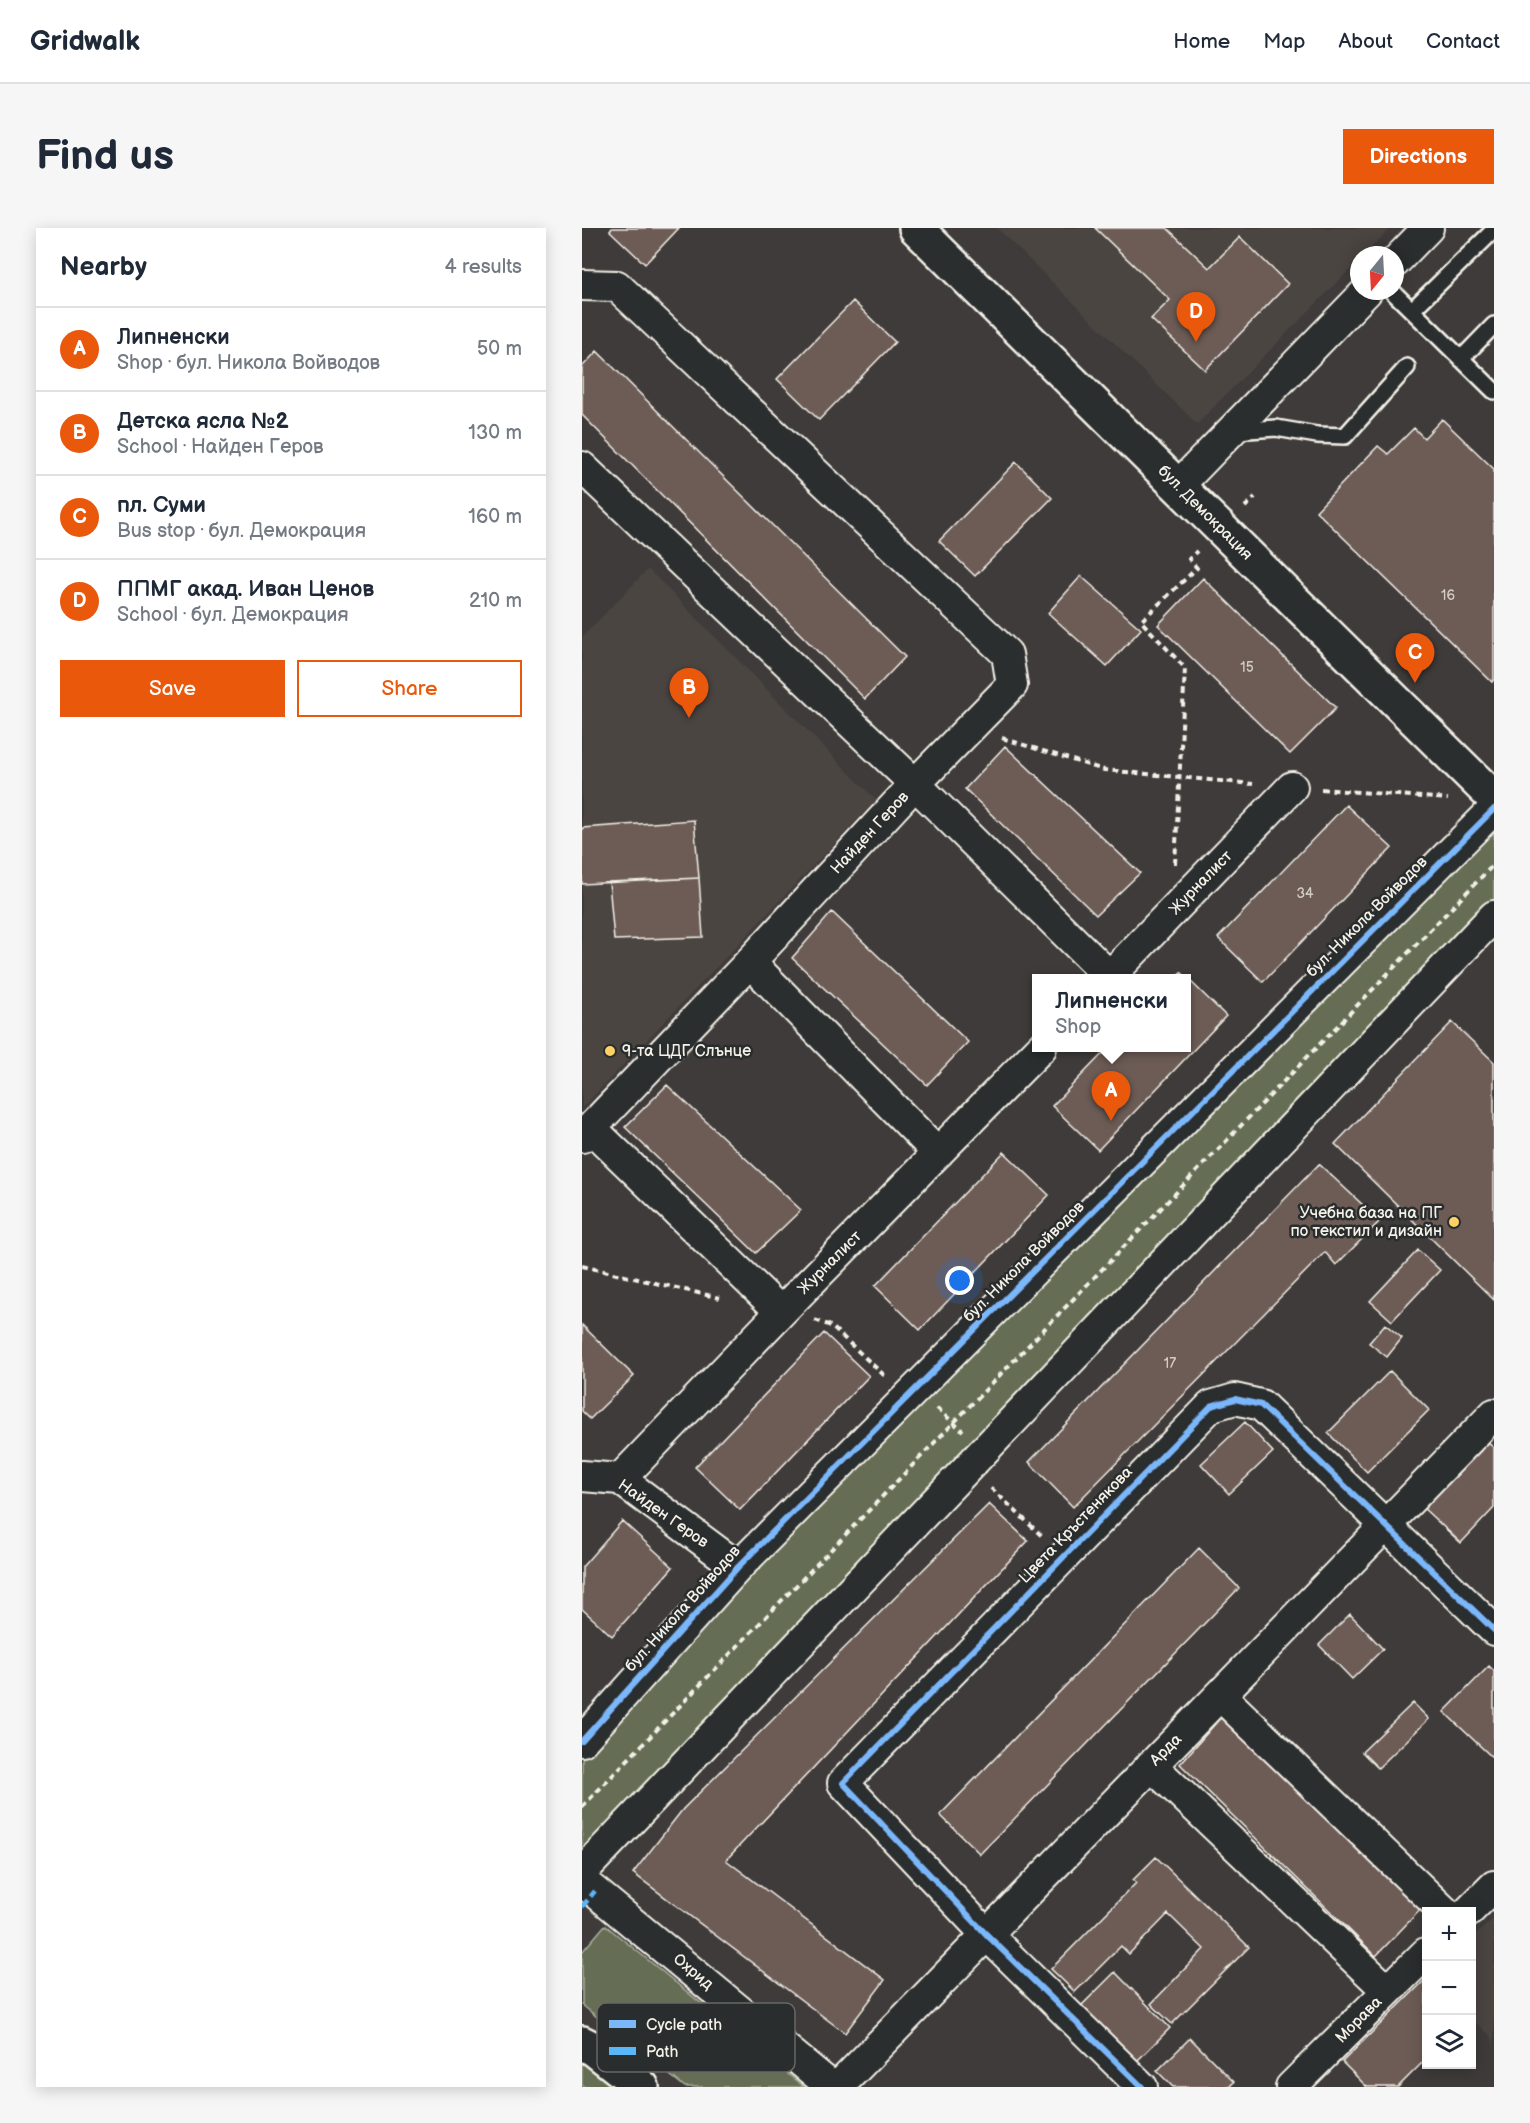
<!DOCTYPE html>
<meta charset="utf-8">
<style>
:root{--surface:#fff;--page:#f6f6f7;--text:#1f2937;--muted:#747a83;--line:#e0e1e3;--accent:#ea580c}
body{margin:0;font-family:"Balsamiq Sans",sans-serif;background:var(--page);color:var(--text)}
.controls{position:absolute;right:18px;bottom:18px;display:grid;overflow:hidden;border-radius:0px;box-shadow:0 3px 15px #0003}
.controls button{width:54px;height:54px;display:grid;place-items:center;padding:0;border:0;border-bottom:2px solid var(--line);background:var(--surface);color:var(--text);font:30px sans-serif}
.compass{position:absolute;left:768px;top:18px;width:54px;height:54px;border-radius:50%;background:var(--surface);box-shadow:0 3px 15px #0003;rotate:198deg}
.you{position:absolute;left:378px;top:1053px;width:21px;height:21px;margin:-15px;border:4px solid #fff;border-radius:50%;background:#1a73e8;box-shadow:0 0 0 9px #1a73e833}
.badge{display:grid;place-items:center;width:39px;height:39px;border-radius:50%;background:var(--accent);color:#fff;font-size:20px;font-weight:700}
.pin{position:absolute;translate:-50% -50px;filter:drop-shadow(0 2px 3px #0008)}
.pin::after{content:'';position:absolute;top:32px;width:21px;height:18px;background:inherit;clip-path:polygon(0 0,100% 0,50% 100%)}
.popup{position:absolute;left:450px;top:746px;width:159px;height:78px;box-sizing:border-box;display:grid;place-content:center;border-radius:0px;background:var(--surface);filter:drop-shadow(0 2px 4px #0005);font-size:20px;white-space:nowrap;color:var(--muted)}
.popup b{font-size:22px;color:var(--text)}
.popup::after{content:'';position:absolute;left:50%;top:100%;margin-left:-12px;border:12px solid transparent;border-top-color:var(--surface)}
.list{margin:0;padding:0;list-style:none}
h2{display:flex;justify-content:space-between;align-items:center;height:78px;margin:0;padding:0 24px;font-size:26px}
h2 small{font-size:20px;font-weight:400;color:var(--muted)}
.list li{display:grid;grid-template-columns:39px 1fr auto;gap:18px;align-items:center;box-sizing:border-box;height:84px;padding:0 24px;border-top:2px solid var(--line)}
.list b{display:block;font-size:22px;white-space:nowrap}
.list p{margin:0;font-size:20px;white-space:nowrap;color:var(--muted)}
.list em{font-size:20px;font-style:normal;color:var(--muted)}
.actions{display:flex;gap:12px;padding:18px 24px}
.actions a{flex:1;padding:14px 0;border:2px solid var(--accent);border-radius:0px;text-align:center;font-size:21px;color:var(--accent)}
.actions .main{background:var(--accent);color:#fff}
.icon{flex:none;width:33px;height:33px;fill:none;stroke:currentColor;stroke-width:2;stroke-linecap:round;stroke-linejoin:round}
.map{position:relative;flex:none;width:912px;height:1859px;overflow:hidden;border-radius:0px}
header{display:flex;align-items:center;gap:36px;box-sizing:border-box;height:84px;padding:0 30px;background:var(--surface);border-bottom:2px solid var(--line)}
header strong{font-size:28px}
nav{display:flex;gap:33px;margin-inline-start:auto;font-size:21px}
.intro{display:flex;align-items:center;justify-content:space-between;box-sizing:border-box;height:144px;padding:0 36px}
h1{margin:0;font-size:42px}
.button{padding:15px 27px;border-radius:0px;background:var(--accent);color:#fff;font-size:21px;font-weight:700}
main{display:flex;gap:36px;padding:0 36px}
aside{flex:1;background:var(--surface);border-radius:0px;box-shadow:0 3px 15px #0003}
.map>svg:first-child{display:block}
</style>
<header>
<strong>Gridwalk</strong>
<nav><a>Home</a><a>Map</a><a>About</a><a>Contact</a></nav>
</header>
<div class="intro"><h1>Find us</h1><a class="button">Directions</a></div>
<main>
<aside>
<h2>Nearby<small>4 results</small></h2>
<ul class="list">
<li><span class="badge">A</span><div><b>Липненски</b><p>Shop · бул. Никола Войводов</p></div><em>50 m</em></li>
<li><span class="badge">B</span><div><b>Детска ясла №2</b><p>School · Найден Геров</p></div><em>130 m</em></li>
<li><span class="badge">C</span><div><b>пл. Суми</b><p>Bus stop · бул. Демокрация</p></div><em>160 m</em></li>
<li><span class="badge">D</span><div><b>ППМГ акад. Иван Ценов</b><p>School · бул. Демокрация</p></div><em>210 m</em></li>
</ul>
<div class="actions"><a class="main">Save</a><a>Share</a></div>
</aside>
<div class="map">
<svg width="912" height="1859" viewBox="0 0 912 1859">
<rect width="100%" height="100%" fill="#3e3b3a"/>
<filter id="ink" filterUnits="userSpaceOnUse"><feTurbulence type="fractalNoise" baseFrequency=".0167" numOctaves="2"/><feDisplacementMap in="SourceGraphic" scale="12" xChannelSelector="R" yChannelSelector="G"/><feConvolveMatrix kernelMatrix="1 2 1 2 8 2 1 2 1" color-interpolation-filters="sRGB"/></filter>
<g filter="url(#ink)">
<path fill="#4c4543" d="M415 0H809L782 27H777V32L615 196Z
M66 341 294 572 0 880V409Z
M912 1690V1821L910 1809 890 1791V1710Z"/>
<path fill="#656e54" stroke="#acb09e" stroke-width="1.5" d="M912 582V689L0 1644V1523Z
M23 1697 222 1859H103L0 1777V1724Z
M3 1834 34 1859H2L0 1857V1835Z"/>
<path fill="#6d5b57" stroke="#f4f1e8" stroke-width="1.5" d="M30 0H97L63 36 28 3Z
M513 0H585L627 40 658 9 706 56 623 142 569 91 588 72Z
M271 73 313 114 237 192 195 151Z
M15 123 323 429 283 471 0 187V139Z
M860 191 912 241V451L910 454 734 283 796 218 806 226 832 200 842 210Z
M434 234 470 270 393 348 357 313Z
M499 348 559 401 525 438 466 385Z
M621 350 754 480 708 526 576 397Z
M423 518 558 645 514 687 383 561Z
M764 577 810 620 681 754 636 710Z
M112 592 117 650 0 656V600Z
M117 650 121 709 32 712 27 654Z
M250 684 386 814 345 857 210 730Z
M599 744 644 788 516 922 470 878 526 820H604V750H593Z
M870 794 912 834V1072L753 916Z
M85 857 219 982 174 1025 43 899Z
M422 924 467 967 338 1102 293 1058Z
M737 936 798 993 754 1037 743 1024 491 1279 447 1234Z
M836 1022 858 1042 810 1093 788 1073Z
M803 1096 820 1110 805 1129 787 1115Z
M0 1097 52 1148 8 1191 0 1183Z
M242 1105 287 1148 158 1282 113 1239Z
M808 1143 847 1182 785 1244 746 1205Z
M663 1194 691 1224 647 1266 619 1236Z
M902 1211 912 1220V1280L879 1315 839 1278Z
M407 1276 446 1313 144 1632 303 1752 263 1805 51 1645 101 1581Z
M40 1293 91 1339 30 1408 0 1381V1339Z
M617 1320 657 1360 398 1626 358 1587Z
M768 1386 801 1421 770 1451 737 1417Z
M907 1438 912 1443V1531L862 1484Z
M831 1475 847 1491 796 1540 780 1524Z
M639 1489 839 1681 794 1728 598 1536Z
M574 1629 667 1719 590 1796 569 1776 622 1721 586 1686 547 1726 539 1718 493 1764 469 1741 554 1655 551 1652Z
M533 1744 588 1800 554 1834 499 1778Z
M844 1751V1831L816 1859H785L760 1834Z
M608 1810 652 1854 647 1859H591L575 1843Z"/>
<g fill="none" stroke-linecap="round" stroke-linejoin="round">
<g stroke="#f4f1e8" stroke-width="20">
<path id="lane" d="M810 63 912 163
M830 82 912 2
M879 131 912 97
M652 203 694 200 735 207 763 208 825 139"/>
</g>
<g stroke="#f4f1e8" stroke-width="34">
<path id="street" d="M813 34 846 0
M0 57 35 58 425 426 430 457 333 556 528 749
M0 239 333 556 168 734 0 909
M596 258 785 63
M168 734 356 925
M526 750 710 559
M9 900 199 1084
M0 1248 38 1251 156 1339
M38 1251 199 1084 459 820
M638 1467 863 1684
M0 1513 156 1339 912 581
M569 1537 806 1763
M0 1644 912 688
M0 1653 250 1859
M886 1684 912 1658
M256 1859 912 1186
M560 1859 404 1706 261 1555 629 1178 653 1171 679 1177 912 1402
M709 1859 844 1725"/>
</g>
<g stroke="#f4f1e8" stroke-width="38">
<path id="secondary" d="M334 0 912 570"/>
</g>
<g stroke="#f4f1e8" stroke-width="38">
<path id="primary" d="M0 1815 12 1821 60 1859"/>
</g>
<path stroke="#f4f1e8" stroke-width="4" stroke-dasharray="6 4.5" stroke-linecap="butt" d="M663 279 673 269
M420 510 522 542 671 556
M739 561 866 571
M593 636 603 440 559 393 615 340 607 331 615 323
M0 1038 138 1070
M233 1092 249 1098 304 1149
M355 1180 381 1203
M409 1260 460 1308
M0 1579 912 636"/>
<use href="#lane" stroke="#2a2d2e" stroke-width="15"/>
<use href="#street" stroke="#2a2d2e" stroke-width="30"/>
<use href="#secondary" stroke="#2a2d2e" stroke-width="33"/>
<use href="#primary" stroke="#2a2d2e" stroke-width="33"/>
<path stroke="#59b6f9" stroke-width="4.5" stroke-dasharray="9 4.5" stroke-linecap="butt" d="M0 1679 13 1663"/>
<g stroke="#2a2d2e" stroke-width="10">
<path id="cycleway" d="M0 1513 156 1339 912 581
M560 1859 404 1706 261 1555 629 1178 653 1171 679 1177 912 1402"/>
</g>
<use href="#cycleway" stroke="#7ab7fb" stroke-width="6"/>
</g>
</g>
<g fill="#ffd166" stroke="#2a2d2e" stroke-width="2">
<circle cx="28" cy="823" r="6"/>
<circle cx="872" cy="994" r="6"/>
</g>
<g text-anchor="middle" dominant-baseline="central" stroke-width="5" stroke-linejoin="round" paint-order="stroke">
<g font-size="14" fill="#d2ccc4">
<text x="866" y="367">16</text>
<text x="665" y="439">15</text>
<text x="723" y="665">34</text>
<text x="588" y="1135">17</text>
</g>
<g font-size="16" fill="#f4f1e8" stroke="#2a2d2e">
<text transform="translate(623 285) rotate(45)">бул. Демокрация</text>
<text transform="translate(288 605) rotate(-47)">Найден Геров</text>
<text transform="translate(619 655) rotate(-46)">Журналист</text>
<text transform="translate(785 689) rotate(-45)">бул. Никола Войводов</text>
<text transform="translate(442 1034) rotate(-45)">бул. Никола Войводов</text>
<text transform="translate(248 1035) rotate(-45)">Журналист</text>
<text transform="translate(81 1286) rotate(35)">Найден Геров</text>
<text transform="translate(494 1297) rotate(-46)">Цвета Кръстенякова</text>
<text transform="translate(101 1381) rotate(-48)">бул. Никола Войводов</text>
<text transform="translate(584 1522) rotate(-45)">Арда</text>
<text transform="translate(111 1744) rotate(40)">Охрид</text>
<text transform="translate(777 1792) rotate(-45)">Морава</text>
</g>
<g font-size="16" fill="#f4f1e8" stroke="#2a2d2e" text-anchor="start">
<text x="40" y="823">9-та ЦДГ Слънце</text>
<text x="860" y="985" text-anchor="end">Учебна база на ПГ<tspan x="860" dy="18">по текстил и дизайн</tspan></text>
</g>
</g>
<rect x="15" y="1775" width="198" height="69" rx="9" fill="#2a2d2e" stroke="#676866" stroke-width="1.5"/>
<rect x="27" y="1792" width="27" height="8" fill="#7ab7fb"/>
<rect x="27" y="1819" width="27" height="8" fill="#59b6f9"/>
<g font-size="16" fill="#f4f1e8">
<text x="64" y="1802">Cycle path</text>
<text x="64" y="1829">Path</text>
</g>
</svg>
<div class="controls">
<button>+</button>
<button>−</button>
<button><svg class="icon" aria-label="layers" viewBox="0 0 24 24"><path d="M12 4l9 5-9 5-9-5zM3 14l9 5 9-5"/></svg></button>
</div>
<svg class="compass" viewBox="-18 -18 36 36"><path d="M0-13l5 13h-10z" fill="#e53935"/><path d="M0 13l5-13h-10z" fill="#747a83"/></svg>
<div class="you"></div>
<div class="pin badge" style="left:529px;top:893px">A</div>
<div class="popup"><b>Липненски</b>Shop</div>
<div class="pin badge" style="left:107px;top:490px">B</div>
<div class="pin badge" style="left:833px;top:455px">C</div>
<div class="pin badge" style="left:614px;top:114px">D</div>
</div>
</main>
